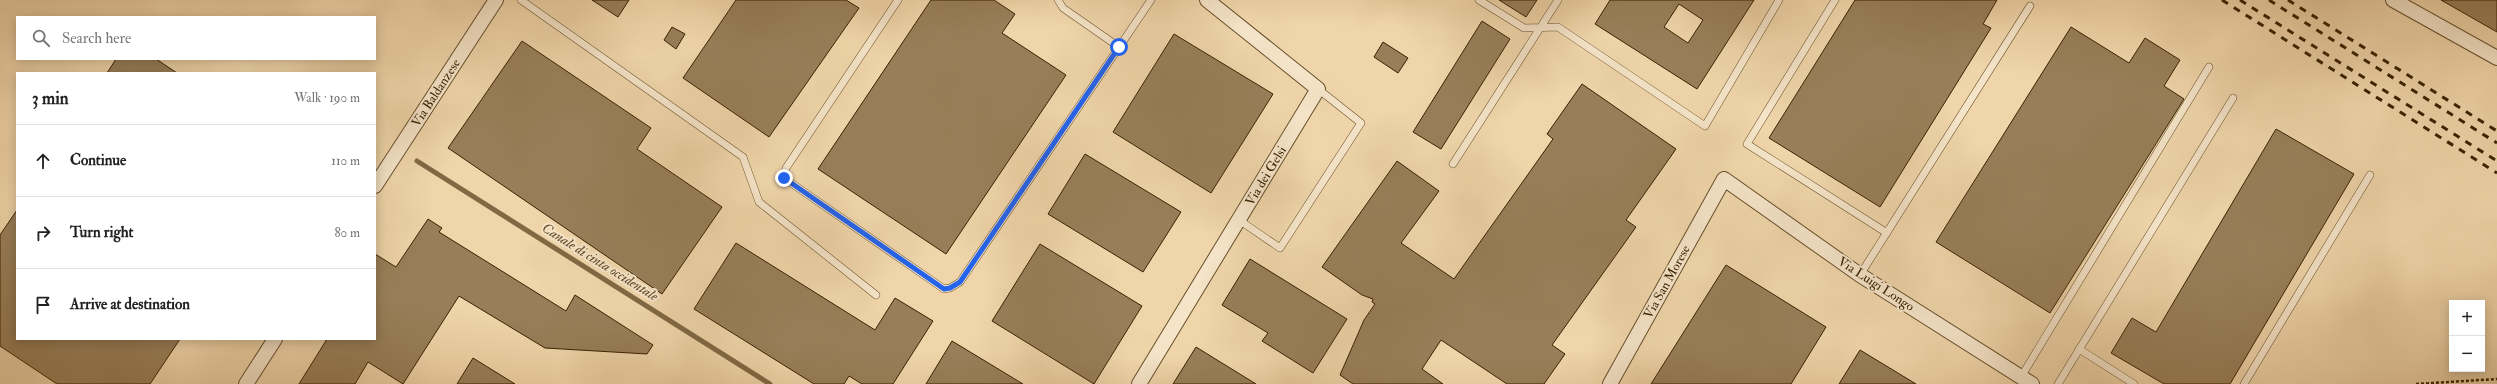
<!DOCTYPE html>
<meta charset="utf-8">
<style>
:root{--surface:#fff;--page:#f6f6f6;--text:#222;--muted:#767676;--line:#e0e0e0}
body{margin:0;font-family:"IM FELL Double Pica",serif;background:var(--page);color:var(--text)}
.controls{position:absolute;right:12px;bottom:12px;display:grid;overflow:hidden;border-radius:0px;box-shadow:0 2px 10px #0003}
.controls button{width:36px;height:36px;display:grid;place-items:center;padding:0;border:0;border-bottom:1px solid var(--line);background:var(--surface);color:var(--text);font:20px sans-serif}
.stop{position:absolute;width:12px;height:12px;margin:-9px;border:3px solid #2563eb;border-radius:50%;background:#fff}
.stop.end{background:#2563eb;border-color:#fff;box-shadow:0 1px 4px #0008}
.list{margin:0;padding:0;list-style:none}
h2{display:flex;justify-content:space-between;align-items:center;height:52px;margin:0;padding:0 16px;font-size:17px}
h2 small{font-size:13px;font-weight:400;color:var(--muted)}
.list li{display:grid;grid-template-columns:26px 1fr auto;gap:12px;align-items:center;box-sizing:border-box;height:72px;padding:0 16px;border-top:1px solid var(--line)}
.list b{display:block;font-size:15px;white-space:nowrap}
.list em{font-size:13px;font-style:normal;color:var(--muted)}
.icon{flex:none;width:22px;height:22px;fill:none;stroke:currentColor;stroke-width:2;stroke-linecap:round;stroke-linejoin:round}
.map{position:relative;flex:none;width:2497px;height:384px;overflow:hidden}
.search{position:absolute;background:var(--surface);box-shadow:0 2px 10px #0003;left:16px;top:16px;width:360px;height:44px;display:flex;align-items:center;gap:10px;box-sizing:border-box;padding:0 14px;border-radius:0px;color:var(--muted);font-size:15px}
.panel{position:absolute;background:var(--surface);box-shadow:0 2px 10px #0003;left:16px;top:72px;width:360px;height:268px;border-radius:0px}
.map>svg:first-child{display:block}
</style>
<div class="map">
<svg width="2497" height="384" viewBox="0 0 2497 384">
<rect width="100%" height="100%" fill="#f0d5aa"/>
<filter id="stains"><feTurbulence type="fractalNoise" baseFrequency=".005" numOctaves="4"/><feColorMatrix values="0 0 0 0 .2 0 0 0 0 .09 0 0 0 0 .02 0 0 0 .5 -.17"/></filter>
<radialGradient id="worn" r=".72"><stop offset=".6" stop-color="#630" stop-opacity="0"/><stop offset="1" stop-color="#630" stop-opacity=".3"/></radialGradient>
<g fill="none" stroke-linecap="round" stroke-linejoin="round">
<path stroke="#816944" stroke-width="5" d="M417 161 770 384"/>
</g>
<path fill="#987f59" stroke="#382201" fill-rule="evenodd" d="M592 0H629L618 17Z
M736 0H846L859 8 769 137 683 78Z
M931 0H994L1015 14 1002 33 1066 75 946 254 818 169Z
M1499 0H1537L1526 17Z
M1610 0H1754L1697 89 1595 24ZM1679 4 1703 20 1688 43 1664 27Z
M1855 0H1997L1983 24 1991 28 1880 207 1769 138Z
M2441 0H2497V32Z
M1482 21 1510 39 1441 149 1413 132Z
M672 27 685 34 676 49 664 40Z
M2071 27 2129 63 2145 38 2180 60 2164 86 2184 99 2050 313 1936 242Z
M1174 34 1273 94 1211 193 1113 132Z
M522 41 651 128 637 149 722 207 662 294 448 148Z
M1383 42 1408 58 1398 73 1374 57Z
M116 59H156L177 73H107Z
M1582 84 1676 149 1626 220 1636 227 1552 345 1565 354 1544 384H1507L1441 340 1422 369 1443 384H1353L1340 375 1364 320 1375 304 1372 302 1373 299 1362 295 1322 267 1397 161 1439 191 1401 243 1454 279 1553 139 1547 134Z
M2276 129 2354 174 2230 384H2164L2111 353 2132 318 2156 332Z
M1085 154 1181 212 1143 272 1048 214Z
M17 210V339H180L150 384H57L0 346V235Z
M428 219 442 228 439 232 566 311 575 295 653 345 647 354 545 348 459 296 403 384 368 362 355 384H299L327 339H375V254L396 267Z
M736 243 875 330 895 298 933 321 893 384H862L849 376 844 384H814L694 309Z
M1040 244 1142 306 1094 384 992 321Z
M1250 259 1347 319 1313 373 1262 341 1268 333 1222 305Z
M1726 265 1826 327 1791 384H1651Z
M952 341 1023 384H926Z
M1196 347 1256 384H1173Z
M1860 350 1916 384H1839Z
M473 358 515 384H457Z"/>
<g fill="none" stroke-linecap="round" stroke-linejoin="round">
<g stroke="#664f2b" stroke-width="8">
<path id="lane" d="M521 0 743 157 759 202 876 295
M898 0 786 168 784 178 944 289 950 288 960 282 1151 0
M1058 0 1063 8 1119 47
M1479 0 1524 28 1558 27 1705 126 1779 0
M1835 0 1747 144 1887 233
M1453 164 1558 0
M1239 220 1280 248 1361 123 1318 89
M1860 275 2030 6
M2079 349 2134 384
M2021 377 2209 67
M2058 384 2233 98
M2244 384 2370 175"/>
</g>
<g stroke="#664f2b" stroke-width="16">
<path id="street" d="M2393 0 2497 58
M375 186 496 0
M246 384 275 339
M1139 384 1318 89 1207 0
M1610 384 1724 179 1860 275 2032 384"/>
</g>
<path stroke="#382201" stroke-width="2.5" stroke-dasharray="3 2" stroke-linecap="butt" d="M2416 384 2497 379"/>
<use href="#lane" stroke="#f5e4c8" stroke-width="7"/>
<use href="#street" stroke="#f5e4c8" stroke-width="14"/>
<path stroke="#382201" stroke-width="3" stroke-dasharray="7 7" stroke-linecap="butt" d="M2222 0 2497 173
M2240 0 2497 161
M2269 0 2497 143
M2288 0 2497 131"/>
</g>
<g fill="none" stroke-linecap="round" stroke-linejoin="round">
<path stroke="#2563eb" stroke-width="5" d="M784 178 944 289 950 288 960 282 1119 47"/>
</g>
<g text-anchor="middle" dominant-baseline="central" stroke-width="4" stroke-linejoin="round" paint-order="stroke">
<g font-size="13" fill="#382201" stroke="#f5e4c8">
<text transform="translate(436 93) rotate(-57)">Via Baldanzese</text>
<text transform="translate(1266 176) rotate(-59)">Via dei Gelsi</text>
<text transform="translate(1667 282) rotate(-61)">Via San Morese</text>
<text transform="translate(1876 284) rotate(33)">Via Luigi Longo</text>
</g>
<g font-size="14" font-style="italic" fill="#624b28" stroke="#f5e4c8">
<text transform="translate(600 262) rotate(32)">Canale di cinta occidentale</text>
</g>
</g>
<rect width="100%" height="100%" filter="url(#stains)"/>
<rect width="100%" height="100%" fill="url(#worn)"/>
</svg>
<div class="controls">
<button>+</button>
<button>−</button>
</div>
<div class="stop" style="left:1119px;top:47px"></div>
<div class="stop end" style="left:784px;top:178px"></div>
<div class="search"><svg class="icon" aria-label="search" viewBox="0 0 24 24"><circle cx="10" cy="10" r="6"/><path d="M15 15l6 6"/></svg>Search here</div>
<section class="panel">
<h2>3 min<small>Walk · 190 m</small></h2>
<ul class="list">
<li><svg class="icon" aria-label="ahead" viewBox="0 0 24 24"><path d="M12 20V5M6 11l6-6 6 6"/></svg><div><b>Continue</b></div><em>110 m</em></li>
<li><svg class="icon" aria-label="right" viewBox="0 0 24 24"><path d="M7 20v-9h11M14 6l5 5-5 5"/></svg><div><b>Turn right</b></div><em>80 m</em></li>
<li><svg class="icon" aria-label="arrive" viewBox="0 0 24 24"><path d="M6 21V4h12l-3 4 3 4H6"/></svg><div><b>Arrive at destination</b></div></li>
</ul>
</section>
</div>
